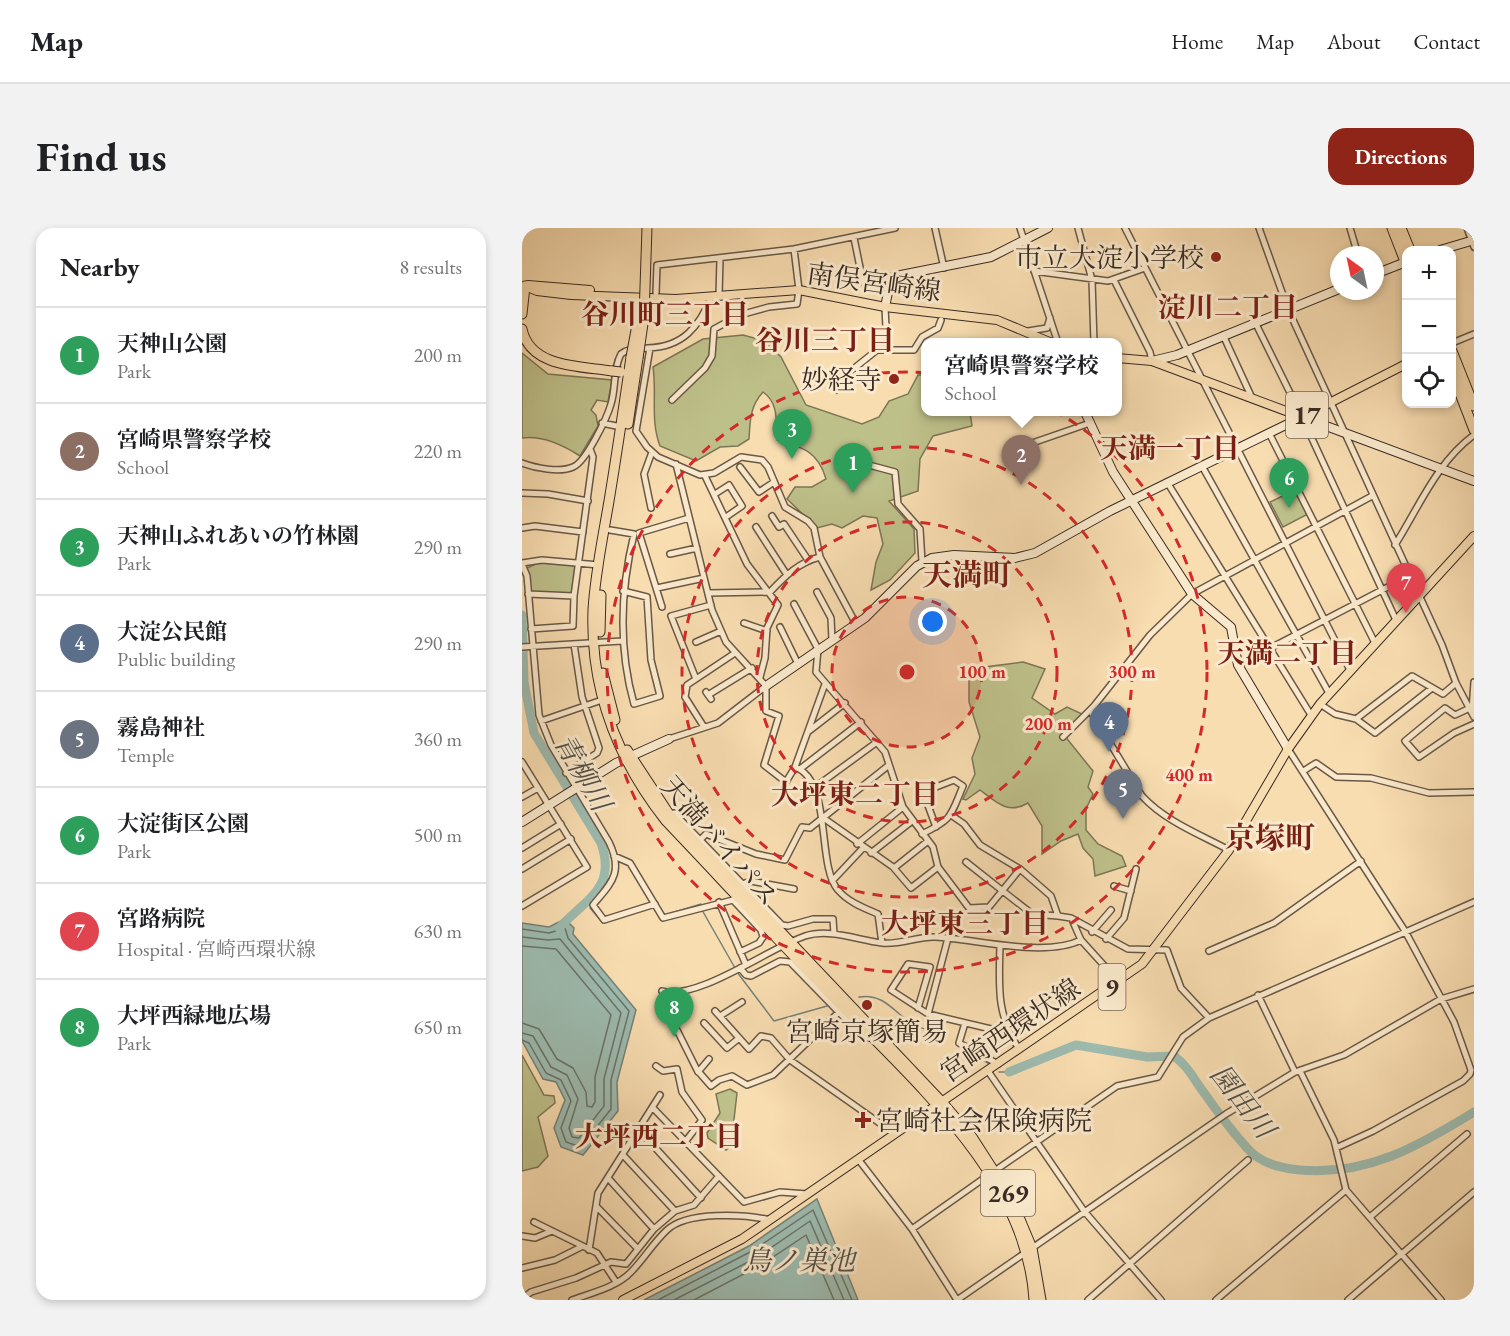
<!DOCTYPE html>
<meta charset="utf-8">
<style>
:root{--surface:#fff;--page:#f2f2f2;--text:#202124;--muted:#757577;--line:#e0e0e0;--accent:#8f2418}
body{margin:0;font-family:"EB Garamond","Noto Serif JP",serif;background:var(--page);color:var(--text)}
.controls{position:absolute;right:18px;top:18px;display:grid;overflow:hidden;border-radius:12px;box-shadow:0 3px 9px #0003}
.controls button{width:54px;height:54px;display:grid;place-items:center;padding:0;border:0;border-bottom:2px solid var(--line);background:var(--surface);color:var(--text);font:30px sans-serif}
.compass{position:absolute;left:808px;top:18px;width:54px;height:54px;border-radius:50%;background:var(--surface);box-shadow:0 3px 9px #0003;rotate:327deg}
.you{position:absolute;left:411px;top:394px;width:21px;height:21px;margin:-15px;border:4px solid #fff;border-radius:50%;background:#1a73e8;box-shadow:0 0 0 9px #1a73e833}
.badge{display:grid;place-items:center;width:39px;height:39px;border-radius:50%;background:var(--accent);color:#fff;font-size:20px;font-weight:700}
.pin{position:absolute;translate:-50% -50px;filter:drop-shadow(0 2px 3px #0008)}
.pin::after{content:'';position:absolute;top:32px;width:21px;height:18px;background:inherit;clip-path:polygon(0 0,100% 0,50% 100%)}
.popup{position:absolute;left:399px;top:110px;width:201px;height:78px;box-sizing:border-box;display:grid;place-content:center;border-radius:12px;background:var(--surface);filter:drop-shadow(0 2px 4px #0005);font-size:20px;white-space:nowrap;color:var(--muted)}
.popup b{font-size:22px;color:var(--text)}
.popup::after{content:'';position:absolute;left:50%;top:100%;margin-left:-12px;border:12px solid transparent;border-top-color:var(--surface)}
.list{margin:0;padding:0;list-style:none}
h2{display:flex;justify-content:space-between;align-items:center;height:78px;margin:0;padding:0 24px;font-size:26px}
h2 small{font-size:20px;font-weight:400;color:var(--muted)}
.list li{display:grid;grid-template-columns:39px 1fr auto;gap:18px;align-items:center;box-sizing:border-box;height:96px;padding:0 24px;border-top:2px solid var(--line)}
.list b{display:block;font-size:22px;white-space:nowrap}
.list p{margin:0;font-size:20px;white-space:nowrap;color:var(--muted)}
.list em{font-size:20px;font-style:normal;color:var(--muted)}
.icon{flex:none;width:33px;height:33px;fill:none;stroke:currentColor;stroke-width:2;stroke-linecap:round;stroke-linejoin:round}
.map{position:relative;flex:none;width:952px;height:1072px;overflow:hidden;border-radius:18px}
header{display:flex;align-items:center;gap:36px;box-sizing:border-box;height:84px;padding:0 30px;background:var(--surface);border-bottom:2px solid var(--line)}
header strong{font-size:28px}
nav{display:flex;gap:33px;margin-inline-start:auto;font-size:21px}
.intro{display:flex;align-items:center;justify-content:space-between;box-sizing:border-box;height:144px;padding:0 36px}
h1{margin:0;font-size:42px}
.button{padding:15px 27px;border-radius:18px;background:var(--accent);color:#fff;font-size:21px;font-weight:700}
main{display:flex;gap:36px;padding:0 36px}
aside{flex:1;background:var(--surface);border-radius:18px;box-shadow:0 3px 9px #0003}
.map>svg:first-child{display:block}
</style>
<header>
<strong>Map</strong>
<nav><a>Home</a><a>Map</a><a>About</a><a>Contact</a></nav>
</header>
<div class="intro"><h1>Find us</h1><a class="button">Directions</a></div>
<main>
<aside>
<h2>Nearby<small>8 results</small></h2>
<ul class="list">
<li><span class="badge" style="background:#2e9e5b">1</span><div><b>天神山公園</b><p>Park</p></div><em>200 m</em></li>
<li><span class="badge" style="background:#8d6e63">2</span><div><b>宮崎県警察学校</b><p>School</p></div><em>220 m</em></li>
<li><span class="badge" style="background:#2e9e5b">3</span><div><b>天神山ふれあいの竹林園</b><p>Park</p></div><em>290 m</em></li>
<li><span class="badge" style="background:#5c6f8a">4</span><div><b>大淀公民館</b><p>Public building</p></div><em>290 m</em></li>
<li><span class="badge" style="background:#6b7280">5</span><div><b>霧島神社</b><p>Temple</p></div><em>360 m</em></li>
<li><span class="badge" style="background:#2e9e5b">6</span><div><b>大淀街区公園</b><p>Park</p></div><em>500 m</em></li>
<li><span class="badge" style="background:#e0444e">7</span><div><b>宮路病院</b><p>Hospital · 宮崎西環状線</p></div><em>630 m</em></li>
<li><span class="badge" style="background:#2e9e5b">8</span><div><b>大坪西緑地広場</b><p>Park</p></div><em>650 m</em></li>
</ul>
</aside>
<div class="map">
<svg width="952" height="1072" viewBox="0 0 952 1072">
<rect width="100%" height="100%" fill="#f8ddb1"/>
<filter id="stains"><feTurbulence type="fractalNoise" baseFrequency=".00333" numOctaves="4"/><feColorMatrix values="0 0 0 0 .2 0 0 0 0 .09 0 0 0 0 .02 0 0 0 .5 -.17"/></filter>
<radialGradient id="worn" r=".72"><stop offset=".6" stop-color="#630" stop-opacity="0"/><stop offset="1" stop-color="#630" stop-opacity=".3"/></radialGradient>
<path fill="#bec08a" stroke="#7c7657" stroke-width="1.5" d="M221 107 243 113 259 129 284 177 340 196 357 189 367 173 386 166 396 147H403V184H448L450 198 411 208 398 231 396 263 367 273 392 301 393 325 368 352 349 362 354 334 361 316 355 290 341 288 320 300 310 296 295 300 265 271 273 259H290L304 251C296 223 280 219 255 212 254 194 257 175 241 164 228 178 228 193 227 211L216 218 198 219 174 233 138 218C128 192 135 166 131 139L181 111Z
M0 125 26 146 90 152 86 174 75 172 69 182 74 187 76 198 58 228C41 217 21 207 0 210Z
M773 262 786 286 761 299 748 274Z
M18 334 55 338 50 366 9 365 5 340Z
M501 434 523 441 510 470 533 486 545 479 560 486 542 507 571 543 566 559 571 566 564 581V602L576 616 600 628 604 638 573 648 571 631 561 620 556 606 539 613 520 626V598L506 575C486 587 474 574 458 562L444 572 441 571 453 546 450 530 458 509 447 474V450L462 439Z
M0 827 22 867 32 868 33 875 16 889 26 928 16 939 0 943Z
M208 861 215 865 209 918 204 922 186 910 185 905 198 885 194 866Z"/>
<path fill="#9dbbaf" stroke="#758177" stroke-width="1.5" d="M43 691 52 700 51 706 114 782 95 854 96 883 61 927 39 919 32 900 43 872 34 854 21 851 0 813V695L27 699Z
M295 971 336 1072H122L227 1018Z"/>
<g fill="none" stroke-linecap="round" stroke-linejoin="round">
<path stroke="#6b736a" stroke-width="1.5" d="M0 701 27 705 43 700 46 710 107 783 89 852V881L59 919 44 914 39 900 49 873 39 852 24 845 7 815 0 812
M0 709 26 712 38 711 99 785 82 851V878L57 910 50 909 47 900 56 871 45 847 29 839 11 808 0 805
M0 718 34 721 89 787 73 849V874L70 879 65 878 64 864 51 840 35 831 17 801 0 795
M136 1072 230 1023 291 982 330 1072
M152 1072 234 1030 288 993 322 1072
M172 1072 239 1037 284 1007 312 1072"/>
<path stroke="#758177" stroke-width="1.5" d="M68 680 81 695 104 688
M180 682 213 740
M146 686 179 676
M215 744 252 793 305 778
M337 769C360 765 371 782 387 794 395 800 409 802 418 807
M447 824 466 835
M477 844H487"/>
<path stroke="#9dbbaf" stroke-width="9" d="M0 387 2 454 12 505 79 615C95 660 64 671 37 700
M487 844 554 817 625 829 652 828C667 839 672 852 683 866 696 885 710 903 725 920 739 936 759 940 778 942 845 948 897 918 952 884"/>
<g stroke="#695847" stroke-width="8">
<path id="street" d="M413 0 422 40
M498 0 536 115
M556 0 570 52 572 115
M603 0 828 442
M737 0 766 81 920 417 934 455 952 489
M828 0 836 27
M945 0 952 19
M332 10 341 54 369 50
M512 43 586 53 623 40
M592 52 628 124 630 133
M134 65 135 37 272 21 373 0
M197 68 198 30
M363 79 365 121
M733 94 780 189 874 392
M506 103 525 100 528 90
M701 107 730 170
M930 115 952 106
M128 120 114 203 125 219 136 229 178 247 192 245 219 229 240 232 246 239 263 279 286 293 292 300 298 329 334 396
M314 162 330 142 355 122H392L400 109 416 100 419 92
M150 172 183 140 190 128 192 101 218 87 247 79 275 76 277 62 272 21
M80 195 99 199
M747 205 853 415
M490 222 568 195
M332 233 373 244 376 276 398 301 400 334
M0 235C13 240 38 245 51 239 64 234 85 190 89 176 94 161 91 140 99 126 108 119 116 121 126 120 161 119 177 99 190 68
M154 236 190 382 204 414 244 458V483L257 488 242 537 264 554 273 539
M680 238 807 465
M218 239 237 264 252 254
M183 248 225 336 256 377 245 400 243 430 238 449
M645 254 789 487
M0 265 26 266 66 273
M193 266 207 257 220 278 204 289
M129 280 122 246 130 224
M250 288 257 299 262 296 286 332
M234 299 265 347
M0 300 13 298 61 304
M88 302 112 306C98 364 96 419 112 476L138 468 129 432 125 369 101 363
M873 317C897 279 915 234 952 207
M148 326 175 320
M0 335 20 332 77 337
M0 336 5 348 17 487 29 517 87 614C102 645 89 655 71 677L82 692 133 676
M135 360 182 350
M295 364 309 390 310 412
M186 365 248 364C262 349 277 334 298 329
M6 366 52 368
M272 376 296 421 294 444 363 524 381 579 411 619 416 639 447 680 467 679 498 641
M140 379 117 305 167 290
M222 395 245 403
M258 399 276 436
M9 401 51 398 52 368 71 229 68 221
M174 414 199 403
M0 419 100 413
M716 437 887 348
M174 451 149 388 189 377
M303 456 273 539C311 553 294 637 316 662 326 674 342 680 356 686L360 715
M184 464 189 471
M186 467 230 440
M798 476 813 486 834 491 853 505 910 460
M948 480 933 487 923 480 883 513 897 529 932 505 952 496
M568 482 620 568C643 593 677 606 707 622
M950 482 952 454
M834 491 890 448 921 466 934 455
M19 493 80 472
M182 499 163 469 165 457 213 425
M287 503 323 475
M541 509 572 478 628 407 670 366 850 268
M147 511 196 495 244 458
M766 521 883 703 932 794 949 842 948 846 941 853 851 903 814 920
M0 534 65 639 0 678
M278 541 339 494
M783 542 794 535 814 549 849 550 907 565 952 564
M44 545 75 525 77 520 60 469 52 416
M292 560 355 514
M0 569 16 560
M147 586 152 585 260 697 266 698 291 691H311L312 706
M429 587 442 596 458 617 498 641 529 668 536 688 549 690 606 721 645 722 659 760 687 790
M300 589 371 639 389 660 416 639
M400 606C431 591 428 589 441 558L432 552 401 564 414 599
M179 611 184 606 234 626 263 632 280 599 288 600 367 537
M335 616 381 579
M0 620 39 596
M349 625 390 593
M92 628 108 635 141 690 211 672 214 667
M444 634 510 686 536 688
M372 640 406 613
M0 641 49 611
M310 653 341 620
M220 656 229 653 272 661
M592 658 609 663
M211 672 239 702 241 709 237 715 218 724
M197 674 224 737
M551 694 559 712 597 754
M570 704 589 682
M426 710 406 786 486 805
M584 711 602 690 614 641
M478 717C477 758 474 786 497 821
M687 723 752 695 839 633
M218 740 224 747 229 748 258 733 268 734 341 809 350 810
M140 763C175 773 247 720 283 708 308 700 335 712 360 715 379 717 396 708 414 709 453 711 523 730 559 712
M736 767 773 844 778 843 812 912 824 962 919 1072
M396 780 408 739 386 736 369 762 406 786
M193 783 227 821 239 808 249 810 268 832 373 906
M198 788 220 774
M182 795 205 820 216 811
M443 795 437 815 476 836
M154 800 175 842 189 858 197 852 210 848 225 857 251 847 317 784
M134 838 141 843 155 841 160 864 180 892 163 914
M466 843 562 983 639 1072
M176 844 187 831
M131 880 222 974 258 964 285 966
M117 902 179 970
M101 927 153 983
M336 931 390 1001 435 1072
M474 942 595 858 636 849 661 809 687 790 952 674
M86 950 132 1001
M75 979 115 1020
M848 989 945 906
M12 994 75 1025 94 1054
M390 1001 468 946
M0 1008 13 1010 30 1003
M67 1022 76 965 138 867
M0 1040 33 1032 59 1019
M0 1071 9 1064 54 1050 89 1034 104 1036 132 1001 153 983 172 977 197 948
M50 1072C69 1065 95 1059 109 1044 122 1031 131 1015 145 1002 165 983 222 986 248 992
M435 1072 704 886 773 844 822 827 919 771 952 761
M566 1072 726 932
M694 1072 824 962
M826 1072 952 964"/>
</g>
<g stroke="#392b24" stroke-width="10">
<path id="secondary" d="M918 22 952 12
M853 46 884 34
M363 79 369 50 374 48 469 29 526 0
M630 133 655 127 817 61
M563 184 591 244 670 366 709 399 716 437 766 521
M244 458 343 390 395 338 410 330 432 327 493 330 513 325 588 283 780 189 952 253
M0 594 94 535 147 511"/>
</g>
<g stroke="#392b24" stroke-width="10">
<path id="primary" d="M6 57 68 62
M3 58 15 63 49 67 154 71 277 62 363 79 475 92 530 115
M595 130 630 133 780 189 884 136
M101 1072 220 1011 620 736 707 622 766 521 798 476 952 308"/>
</g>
<g stroke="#392b24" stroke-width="11">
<path id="highway" d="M870 0 884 36
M879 0 888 22
M0 86 3 58
M0 101C8 140 58 138 90 143
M930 123 952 178
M109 129C102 177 95 225 87 273 81 309 73 346 71 382 68 461 95 531 144 593 199 651 254 710 310 768 390 852 505 948 512 1072
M930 145 952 202
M106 196 116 130
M78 404 79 367
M81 445 93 492
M105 522 147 586 420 874 450 909 486 965
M492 977 510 1020 519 1072"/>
</g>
<use href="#street" stroke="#fae9cc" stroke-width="5"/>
<use href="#secondary" stroke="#fae9cc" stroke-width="8"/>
<use href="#primary" stroke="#f8ddb1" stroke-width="8"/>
<use href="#highway" stroke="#f8ddb1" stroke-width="9"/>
<g stroke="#392b24" stroke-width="11" stroke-linecap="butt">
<path id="highway-bridge" d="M109 129 114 102
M116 130 122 89 125 0
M90 143 99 144"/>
</g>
<use href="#highway-bridge" stroke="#f8ddb1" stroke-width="9"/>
</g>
<circle cx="385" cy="444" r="75" fill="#d62828" fill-opacity=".12"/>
<g fill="none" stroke="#d62828" stroke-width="3" stroke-dasharray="10 8">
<circle cx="385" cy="444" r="75"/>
<circle cx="385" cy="444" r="150"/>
<circle cx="385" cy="444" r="225"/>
<circle cx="385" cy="444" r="300"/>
</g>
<g fill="#8f2418" stroke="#fae9cc" stroke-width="2">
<circle cx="694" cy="29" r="6"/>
<circle cx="372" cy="151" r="6"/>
<circle cx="345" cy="777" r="6"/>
<path d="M338 883h6v6h6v6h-6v6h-6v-6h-6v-6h6z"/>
</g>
<g text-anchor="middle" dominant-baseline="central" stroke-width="6" stroke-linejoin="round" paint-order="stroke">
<g fill="#fae9cc" stroke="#736456" stroke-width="1.5">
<rect x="764" y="164" width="42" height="46" rx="4.5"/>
<rect x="576.5" y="736" width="27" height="46" rx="4.5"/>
<rect x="459" y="942" width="54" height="46" rx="4.5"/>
</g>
<g font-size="26" font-weight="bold" fill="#392b24">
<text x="785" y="187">17</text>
<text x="590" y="759">9</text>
<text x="486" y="965">269</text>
</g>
<g font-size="27" fill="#392b24" stroke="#fae9cc" text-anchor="end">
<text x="682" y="29">市立大淀小学校</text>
<text x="360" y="151">妙経寺</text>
<text x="345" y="803" text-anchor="middle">宮崎京塚簡易</text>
<text x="354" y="892" text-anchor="start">宮崎社会保険病院</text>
</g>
<g font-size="27" fill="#392b24" stroke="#fae9cc">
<text transform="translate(352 54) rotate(8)">南俣宮崎線</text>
<text transform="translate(198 613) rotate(49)">天満バイパス</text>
<text transform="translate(488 802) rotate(-34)">宮崎西環状線</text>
</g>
<g font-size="28" font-weight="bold" fill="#7a1f14" stroke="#fae9cc">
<text x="706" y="79">淀川二丁目</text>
<text x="143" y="86">谷川町三丁目</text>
<text x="303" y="112">谷川三丁目</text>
<text x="648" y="220">天満一丁目</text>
<text x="765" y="425">天満二丁目</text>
<text x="333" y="566">大坪東二丁目</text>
<text x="443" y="695">大坪東三丁目</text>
<text x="137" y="908">大坪西二丁目</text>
</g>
<g font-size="28" font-style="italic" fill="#524f47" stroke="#fae9cc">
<text transform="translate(61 544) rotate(60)">青柳川</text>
<text transform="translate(721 873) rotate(52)">園田川</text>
<text x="277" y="1032">鳥ノ巣池</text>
</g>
<g font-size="30" font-weight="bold" fill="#7a1f14" stroke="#fae9cc">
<text x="445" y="346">天満町</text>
<text x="748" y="609">京塚町</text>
</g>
</g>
<circle cx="385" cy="444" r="9" fill="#d62828" stroke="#fae9cc" stroke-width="3"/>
<g font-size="18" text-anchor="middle" font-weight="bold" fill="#d62828" stroke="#fae9cc" stroke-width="6" stroke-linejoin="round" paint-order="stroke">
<text x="460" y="450">100 m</text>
<text x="610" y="450">300 m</text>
<text x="526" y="502">200 m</text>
<text x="667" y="553">400 m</text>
</g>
<rect width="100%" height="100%" filter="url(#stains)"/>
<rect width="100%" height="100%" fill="url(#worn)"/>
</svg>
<div class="controls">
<button>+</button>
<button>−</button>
<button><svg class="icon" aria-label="locate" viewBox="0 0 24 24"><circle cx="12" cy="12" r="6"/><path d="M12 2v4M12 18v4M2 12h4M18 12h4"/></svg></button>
</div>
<svg class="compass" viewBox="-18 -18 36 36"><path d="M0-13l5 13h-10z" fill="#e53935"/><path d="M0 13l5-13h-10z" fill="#757577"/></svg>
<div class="you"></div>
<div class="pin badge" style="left:331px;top:265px;background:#2e9e5b">1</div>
<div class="pin badge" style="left:499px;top:257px;background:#8d6e63">2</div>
<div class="popup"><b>宮崎県警察学校</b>School</div>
<div class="pin badge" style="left:270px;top:231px;background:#2e9e5b">3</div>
<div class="pin badge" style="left:587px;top:524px;background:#5c6f8a">4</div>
<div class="pin badge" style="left:601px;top:591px;background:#6b7280">5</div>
<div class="pin badge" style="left:767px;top:280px;background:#2e9e5b">6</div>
<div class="pin badge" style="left:884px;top:385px;background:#e0444e">7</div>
<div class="pin badge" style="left:152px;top:809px;background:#2e9e5b">8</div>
</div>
</main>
